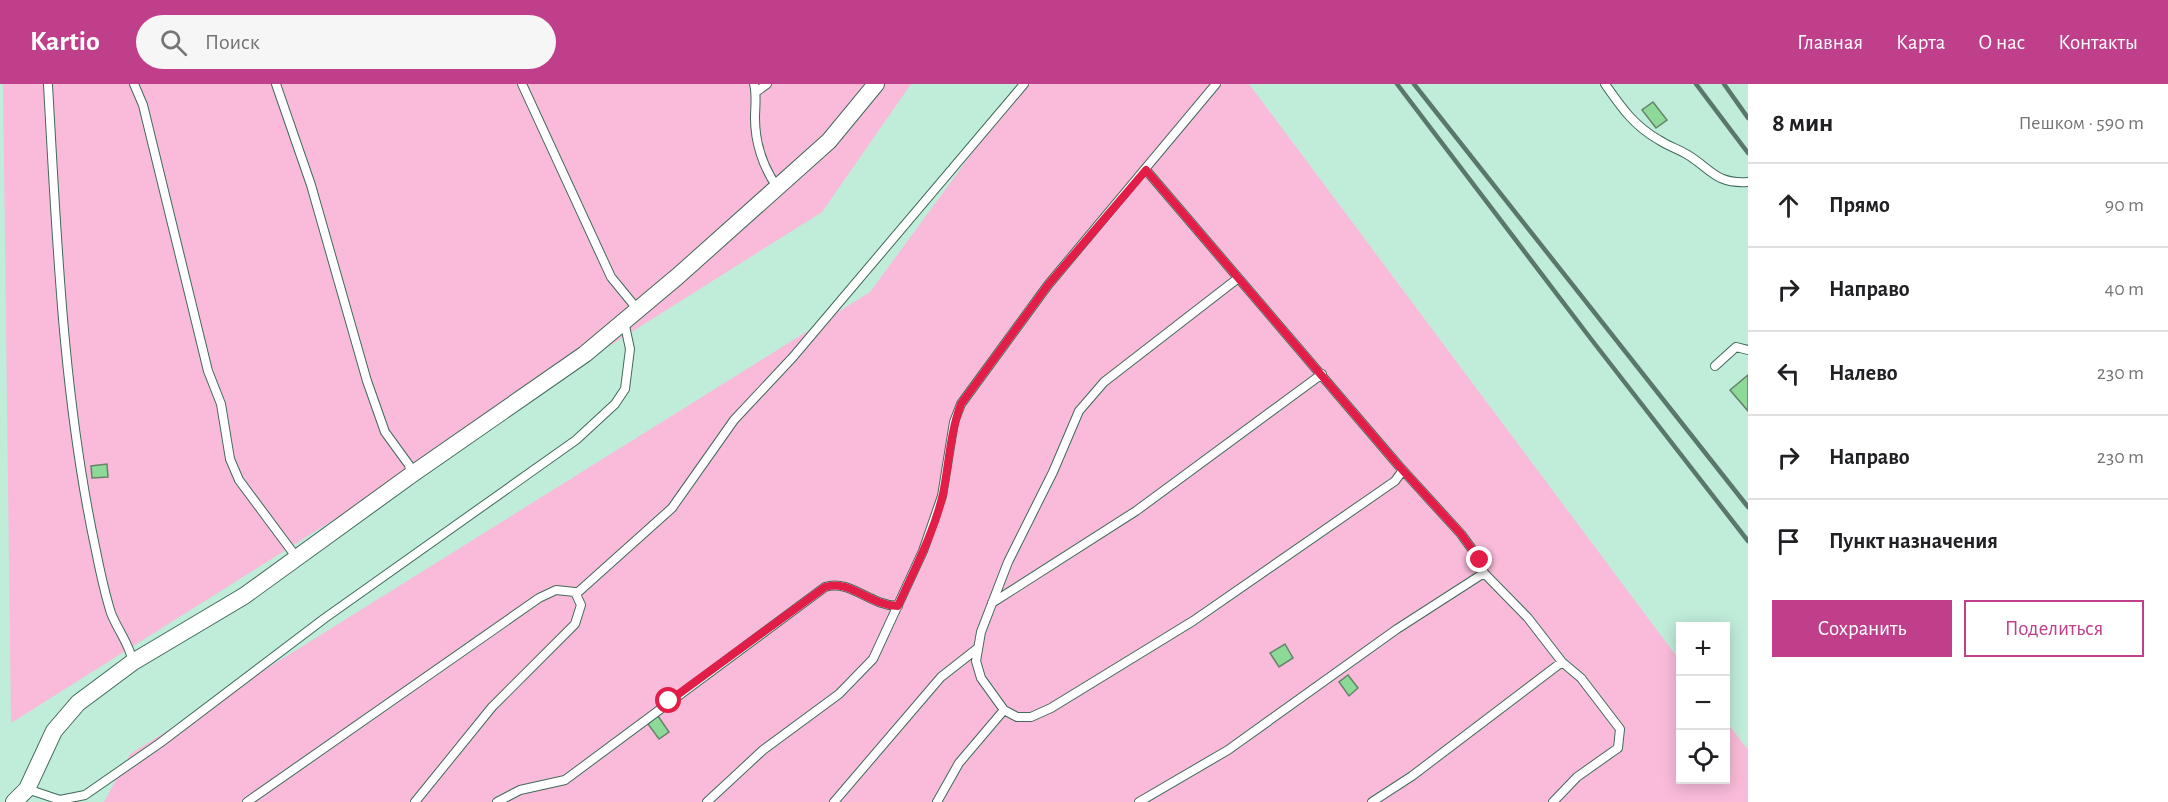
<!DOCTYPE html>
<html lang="ru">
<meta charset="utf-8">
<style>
:root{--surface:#fff;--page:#f6f6f6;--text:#202124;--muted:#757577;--line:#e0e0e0;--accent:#bf3f8b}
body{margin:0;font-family:"Alegreya Sans",sans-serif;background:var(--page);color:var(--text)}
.controls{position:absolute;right:18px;bottom:18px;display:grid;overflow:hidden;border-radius:0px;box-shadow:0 3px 15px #0003}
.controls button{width:54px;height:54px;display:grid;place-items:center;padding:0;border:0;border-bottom:2px solid var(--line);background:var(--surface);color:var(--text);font:30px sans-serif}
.stop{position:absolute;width:18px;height:18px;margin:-14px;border:4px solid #e11d48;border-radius:50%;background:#fff}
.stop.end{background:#e11d48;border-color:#fff;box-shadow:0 2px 6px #0008}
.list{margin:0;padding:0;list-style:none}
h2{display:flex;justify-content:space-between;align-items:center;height:78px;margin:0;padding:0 24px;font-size:26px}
h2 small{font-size:20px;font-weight:400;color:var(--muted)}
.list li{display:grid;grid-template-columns:39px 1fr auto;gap:18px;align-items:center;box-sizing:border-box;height:84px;padding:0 24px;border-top:2px solid var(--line)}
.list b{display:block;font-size:22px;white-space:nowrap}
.list em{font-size:20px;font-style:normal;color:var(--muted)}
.actions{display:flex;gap:12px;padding:18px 24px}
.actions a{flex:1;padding:14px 0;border:2px solid var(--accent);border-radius:0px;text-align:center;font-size:21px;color:var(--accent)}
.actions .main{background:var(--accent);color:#fff}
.icon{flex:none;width:33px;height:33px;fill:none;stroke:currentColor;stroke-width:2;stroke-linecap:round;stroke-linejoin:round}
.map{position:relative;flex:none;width:1748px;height:718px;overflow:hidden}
header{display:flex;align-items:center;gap:36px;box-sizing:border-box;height:84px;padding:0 30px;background:var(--accent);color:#fff}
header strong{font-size:28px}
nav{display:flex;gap:33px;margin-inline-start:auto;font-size:21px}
.search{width:420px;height:54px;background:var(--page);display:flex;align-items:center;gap:15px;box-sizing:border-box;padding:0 21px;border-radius:33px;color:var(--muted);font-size:22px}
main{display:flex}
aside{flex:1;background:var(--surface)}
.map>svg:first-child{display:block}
</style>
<header>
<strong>Kartio</strong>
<div class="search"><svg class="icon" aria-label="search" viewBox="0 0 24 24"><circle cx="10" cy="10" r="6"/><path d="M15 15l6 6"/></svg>Поиск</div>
<nav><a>Главная</a><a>Карта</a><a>О нас</a><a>Контакты</a></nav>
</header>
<main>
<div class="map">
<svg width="1748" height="718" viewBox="0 0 1748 718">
<rect width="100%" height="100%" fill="#c0ecda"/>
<path fill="#f9bbd9" d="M3 0H911L822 128 11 639Z
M1023 0H1249L1680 577V696H1726V637L1748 666V718H104L130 670 870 208Z"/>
<path fill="#8dda98" stroke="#668369" stroke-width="1.5" d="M1653 18 1667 36 1656 44 1642 26Z
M1748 291V327L1730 306Z
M107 380 108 393 92 394 91 382Z
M1285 560 1293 574 1279 583 1270 569Z
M1348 591 1358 604 1349 612 1339 598Z
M658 632 669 648 659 655 648 640Z"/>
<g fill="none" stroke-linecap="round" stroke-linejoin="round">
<g stroke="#416959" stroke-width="10">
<path id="lane" d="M134 0 143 21 208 287 221 320 230 375 239 396 297 474
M276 0 311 101 367 297 385 348 409 381 411 391
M522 0 611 193 638 226
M754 0C757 11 755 22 755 34 755 58 763 83 777 103
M1605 0C1621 23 1634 42 1659 56 1668 62 1678 65 1688 71 1712 86 1716 100 1748 98
M48 1C57 157 63 314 96 467 100 487 105 510 111 529 118 547 129 559 133 578
M756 8 767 0
M1146 86 1399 382 1461 450 1480 476 1484 489 1528 534 1562 578 1581 594 1620 645 1618 664 1577 693 1553 718
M1237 195 1104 298 1079 327 1053 388 1008 478 981 548 976 577 981 594 1004 626 1017 633H1031L1051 624 1193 537 1395 397 1403 386
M1715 282 1736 263 1748 266
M576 510 672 424 734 336 793 273 1024 0
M992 519 1136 427 1322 290
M27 705 60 716 85 711 160 659 325 534 576 356 615 320 625 305 630 265 624 237
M247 718 539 514 556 506 575 508 581 521 575 540 492 623 415 718
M497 718 520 706 565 696 825 503C851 495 868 521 898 522
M707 718 763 666 839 610 873 575 923 467 942 412 954 338 961 320 1048 201 1216 0
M834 718 941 593 978 564
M937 718 959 679 1004 626
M1139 718 1228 666 1397 545 1484 489
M1372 718 1412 692 1562 578"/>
</g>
<g stroke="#416959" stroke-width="18">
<path id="street" d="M14 718 27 705 54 647 78 619 133 578 244 512 411 391 585 270 678 192 829 57 876 0"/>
</g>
<use href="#lane" stroke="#fff" stroke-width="8"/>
<use href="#street" stroke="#fff" stroke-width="16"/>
<path stroke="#5a776b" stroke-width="4.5" d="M1397 0 1591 255 1748 457
M1414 0 1748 423
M1696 0 1748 69
M1724 0 1748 34"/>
</g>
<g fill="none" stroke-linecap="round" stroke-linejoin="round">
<path stroke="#e11d48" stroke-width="8" d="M669 617 825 503C851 495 868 521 898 522 914 486 934 449 943 410 949 380 950 349 961 320L1048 201 1146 86 1399 382 1461 450 1480 476"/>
</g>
</svg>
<div class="controls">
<button>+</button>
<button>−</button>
<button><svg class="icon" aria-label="locate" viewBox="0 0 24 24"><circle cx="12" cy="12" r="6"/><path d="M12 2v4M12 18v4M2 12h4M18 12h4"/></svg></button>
</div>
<div class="stop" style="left:669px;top:617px"></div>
<div class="stop end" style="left:1480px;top:476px"></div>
</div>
<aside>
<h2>8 мин<small>Пешком · 590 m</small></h2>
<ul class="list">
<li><svg class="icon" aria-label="ahead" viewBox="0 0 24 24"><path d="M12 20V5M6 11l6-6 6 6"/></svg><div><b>Прямо</b></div><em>90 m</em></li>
<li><svg class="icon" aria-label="right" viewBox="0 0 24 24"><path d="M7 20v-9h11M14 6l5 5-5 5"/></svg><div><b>Направо</b></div><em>40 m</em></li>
<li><svg class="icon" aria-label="left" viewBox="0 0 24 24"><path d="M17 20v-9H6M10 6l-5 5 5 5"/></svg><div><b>Налево</b></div><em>230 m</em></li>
<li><svg class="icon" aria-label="right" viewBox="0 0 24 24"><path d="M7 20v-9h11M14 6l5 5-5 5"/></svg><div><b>Направо</b></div><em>230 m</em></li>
<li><svg class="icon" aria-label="arrive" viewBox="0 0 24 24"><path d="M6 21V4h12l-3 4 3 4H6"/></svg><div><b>Пункт назначения</b></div></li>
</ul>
<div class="actions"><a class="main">Сохранить</a><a>Поделиться</a></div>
</aside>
</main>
